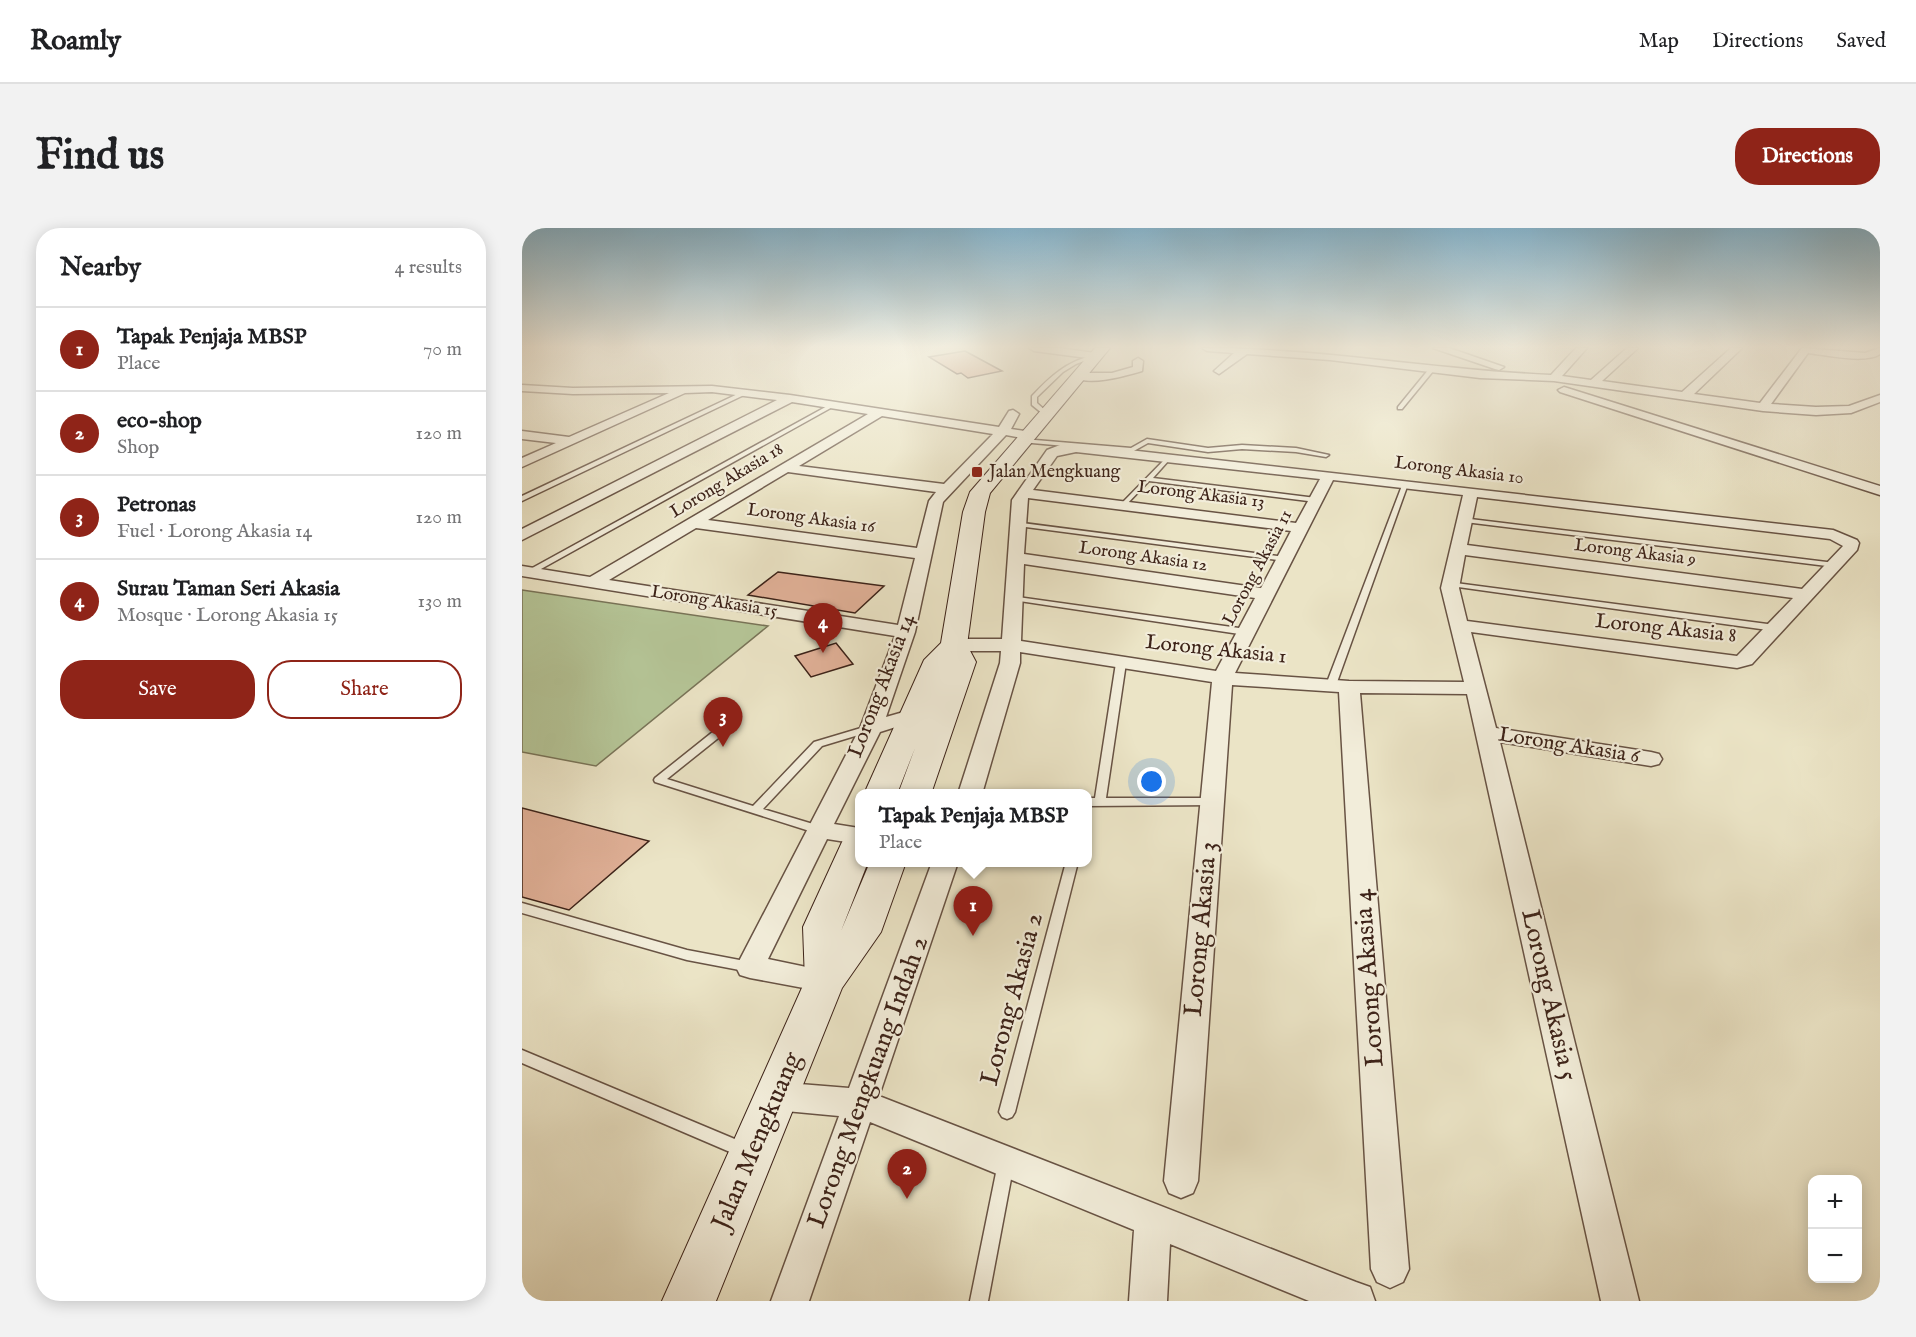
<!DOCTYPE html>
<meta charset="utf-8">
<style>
:root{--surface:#fff;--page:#f2f2f2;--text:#202124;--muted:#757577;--line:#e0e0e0;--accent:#8f2418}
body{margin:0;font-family:"IM FELL English",serif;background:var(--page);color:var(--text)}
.controls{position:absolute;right:18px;bottom:18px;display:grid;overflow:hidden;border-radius:12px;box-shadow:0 3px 15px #0003}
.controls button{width:54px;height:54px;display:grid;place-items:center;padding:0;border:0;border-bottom:2px solid var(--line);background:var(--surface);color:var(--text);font:30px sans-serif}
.you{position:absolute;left:630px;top:554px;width:21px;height:21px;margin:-15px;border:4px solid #fff;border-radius:50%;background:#1a73e8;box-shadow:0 0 0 9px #1a73e833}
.badge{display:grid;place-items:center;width:39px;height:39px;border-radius:50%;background:var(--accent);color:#fff;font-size:20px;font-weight:700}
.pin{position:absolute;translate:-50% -50px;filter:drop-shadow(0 2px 3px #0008)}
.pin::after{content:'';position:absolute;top:32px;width:21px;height:18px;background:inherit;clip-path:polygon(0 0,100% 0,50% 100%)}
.popup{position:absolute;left:333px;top:561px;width:237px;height:78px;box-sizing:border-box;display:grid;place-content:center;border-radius:12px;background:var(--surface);filter:drop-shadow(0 2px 4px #0005);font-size:20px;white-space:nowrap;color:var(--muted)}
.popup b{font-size:22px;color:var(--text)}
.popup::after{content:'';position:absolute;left:50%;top:100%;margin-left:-12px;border:12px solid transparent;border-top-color:var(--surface)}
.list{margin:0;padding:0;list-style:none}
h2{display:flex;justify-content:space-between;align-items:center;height:78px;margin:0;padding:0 24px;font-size:26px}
h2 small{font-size:20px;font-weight:400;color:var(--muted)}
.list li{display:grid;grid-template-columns:39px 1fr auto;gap:18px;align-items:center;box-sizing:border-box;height:84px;padding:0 24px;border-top:2px solid var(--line)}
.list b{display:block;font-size:22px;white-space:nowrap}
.list p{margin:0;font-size:20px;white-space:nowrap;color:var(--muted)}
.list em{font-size:20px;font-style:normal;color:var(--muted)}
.actions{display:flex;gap:12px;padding:18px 24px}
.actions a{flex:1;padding:14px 0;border:2px solid var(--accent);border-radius:24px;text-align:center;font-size:21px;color:var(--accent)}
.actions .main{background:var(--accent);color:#fff}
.map{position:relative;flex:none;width:1358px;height:1073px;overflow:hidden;border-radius:24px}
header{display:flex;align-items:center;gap:36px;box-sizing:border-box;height:84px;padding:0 30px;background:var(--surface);border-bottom:2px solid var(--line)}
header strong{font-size:28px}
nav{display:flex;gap:33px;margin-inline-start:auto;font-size:21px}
.intro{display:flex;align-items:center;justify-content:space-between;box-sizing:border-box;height:144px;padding:0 36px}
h1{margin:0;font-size:42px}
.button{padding:15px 27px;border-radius:24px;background:var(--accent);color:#fff;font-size:21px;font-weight:700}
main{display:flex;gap:36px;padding:0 36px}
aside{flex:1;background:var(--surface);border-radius:24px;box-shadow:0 3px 15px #0003}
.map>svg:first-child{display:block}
</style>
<header>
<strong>Roamly</strong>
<nav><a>Map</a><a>Directions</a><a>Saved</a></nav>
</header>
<div class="intro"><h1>Find us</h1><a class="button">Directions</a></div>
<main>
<aside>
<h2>Nearby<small>4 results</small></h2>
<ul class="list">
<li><span class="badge">1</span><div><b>Tapak Penjaja MBSP</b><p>Place</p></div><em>70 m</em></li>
<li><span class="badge">2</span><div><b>eco-shop</b><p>Shop</p></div><em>120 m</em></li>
<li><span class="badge">3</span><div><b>Petronas</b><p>Fuel · Lorong Akasia 14</p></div><em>120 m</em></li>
<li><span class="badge">4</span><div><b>Surau Taman Seri Akasia</b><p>Mosque · Lorong Akasia 15</p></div><em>130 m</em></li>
</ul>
<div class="actions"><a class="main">Save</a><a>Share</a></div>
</aside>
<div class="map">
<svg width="1358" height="1073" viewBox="0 0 1358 1073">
<rect width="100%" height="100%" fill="#ebe4c6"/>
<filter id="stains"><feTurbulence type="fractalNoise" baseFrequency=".00333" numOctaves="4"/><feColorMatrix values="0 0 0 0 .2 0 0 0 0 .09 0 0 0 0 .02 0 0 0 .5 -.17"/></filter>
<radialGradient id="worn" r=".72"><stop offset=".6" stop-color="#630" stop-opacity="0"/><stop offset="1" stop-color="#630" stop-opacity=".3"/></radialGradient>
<path fill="#b5c597" stroke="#797458" stroke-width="1.5" d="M0 362 246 398 74 538 0 524Z"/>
<path fill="#e0b097" stroke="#3d2319" stroke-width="1.5" d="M443 123 480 143 446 150 439 145 435 146 407 129Z
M256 344 316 352 362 358 333 385 226 367Z
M314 415 331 436 289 449 273 428Z
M0 580 127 613 47 682 0 669Z"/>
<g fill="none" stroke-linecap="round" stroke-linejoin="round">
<g stroke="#685344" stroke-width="3">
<path id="lane" d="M571 127 575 128 554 136 541 144 515 169V175L525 184V186H521L510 177V168C530 147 543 135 571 127Z
M907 141 912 142 880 181H876V179Z
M222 163 224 166 0 273V268Z
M309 176 314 177 10 346H4L3 344Z
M501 211 609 220 625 211 686 220 720 217 774 220 807 227 804 229 774 224 720 221 686 224 626 215 610 224 499 214 498 213Z
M646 228 649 230 648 231 631 250 794 270 797 272 794 274 627 253 603 278H599V276Z
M881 255 886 256 814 457 809 460 806 459 804 457Z
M940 290 1313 335 1317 337 1313 339 943 294 939 292Z
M493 294 763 329 767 331 763 333 496 298H493Z
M926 354 1253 397 1257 400 1253 403 929 358 925 356Z
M488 368 724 401 728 404 724 407 491 372 487 370Z
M599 432 604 435 584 570H690L694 571 696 574 694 577 565 578V570H573L594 435Z
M206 494 210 495 211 497 210 499 145 551 231 578 292 514 349 497 354 500 353 502 300 518 241 581 301 599 303 602 301 605 297 606 133 554 132 552 133 550 202 495Z
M544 634H556L493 884 490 889 485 891 480 889 477 884Z
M0 675 165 722 228 734 233 735 235 739 233 743 228 744 165 732 0 685Z
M0 822 227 917 229 922 227 927 221 929 215 927 0 835Z
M484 927 490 930 492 935 466 1073H448L476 935 478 930Z"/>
</g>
<g stroke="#685344" stroke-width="3">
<path id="street" d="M507 120H537L573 125 578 128 573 131 512 123Z
M680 120C797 120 912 142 1029 147L1054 120H1065L1040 148 1069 152 1105 120H1116L1080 153 1160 164 1209 120H1220L1172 166 1238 175 1280 120 1343 125 1358 120V126C1344 136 1304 127 1286 125L1249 176 1294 179 1327 178 1358 167V174L1329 185 1294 187 1241 183 1032 153 958 150 808 132 725 126 697 146 692 143 712 125 685 123Z
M911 120H927L982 139 977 142 973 141Z
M616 130 621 133 620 143C603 148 565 159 551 148L556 145H590L611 139V133Z
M0 157 51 160 190 158 268 167 477 199 487 183 491 182 497 186 489 201 510 204 511 207 505 211 484 207 421 274 393 404 364 489 392 481 399 483 403 487 399 491 358 504 312 596 337 600V616L305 611 246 731 313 745 317 753 313 761 303 764 228 750 218 747 214 739 338 500 373 408 0 348V338L68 349 346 186 270 174 0 312V301L255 172 190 164 163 165 0 239V230L34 215 0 211V203L47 209 147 165 51 166 0 163ZM360 188 471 206 422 256 277 238ZM266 244 414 264 407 273 395 320 186 292ZM174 300 393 330 376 397 87 352Z
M1042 159 1358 258V267L1038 164 1036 162Z
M554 216 1311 302 1335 312 1337 315 1335 322 1230 436 1215 440 949 404 974 500 1129 524 1137 526 1140 531 1137 536 1129 538 978 514 1117 1073H1079L945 466 838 465 887 1041 881 1054 868 1060 855 1054 849 1041 817 464 710 457 676 953 671 965 659 970 647 965 642 953 690 454 498 424V435L460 566H436L478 435 479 423H432L425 421 423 417 425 413 432 411H480L490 272 525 222 538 217ZM554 224 798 251 774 295 511 262 535 228ZM811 252 941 267 919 360 942 454 827 453 713 445ZM955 269 1308 311 1321 318 1280 361 945 317ZM506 270 769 303 739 360 502 326ZM943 327 1271 370 1215 428 945 393 937 360ZM502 336 733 370 694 443 499 413Z
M410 634H436L357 868 834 1054 848 1059 853 1073H787L648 1016 645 1073H607L612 1002 348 894 287 1073H249L317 888 253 882 242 878 237 868 242 858 253 854 327 860Z"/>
</g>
<g stroke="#3d2319" stroke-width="2">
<path id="secondary" d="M573 120H588L468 265 463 284 445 417 454 434 409 566H376L393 520 375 566H342L402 432 419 415 441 284 448 264Z
M337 602V634H346L319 703 348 634H384L359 704 320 760 194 1073H140L283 753 281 699 320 614 325 606Z"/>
</g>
<use href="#lane" fill="#f2edda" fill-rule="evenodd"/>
<use href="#street" fill="#f2edda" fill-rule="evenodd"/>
<use href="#secondary" fill="#f2edda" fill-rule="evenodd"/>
</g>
<linearGradient id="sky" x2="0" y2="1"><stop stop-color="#88b8d2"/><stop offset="0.44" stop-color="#f6f3e5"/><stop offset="1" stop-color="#f6f3e5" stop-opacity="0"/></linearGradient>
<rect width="1358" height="270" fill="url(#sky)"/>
<rect fill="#8f2418" stroke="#f2edda" stroke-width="2" x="449" y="238" width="12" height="12" rx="3"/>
<g text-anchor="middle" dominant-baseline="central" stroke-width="4.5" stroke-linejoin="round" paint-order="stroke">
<g font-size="18" fill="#3d2319" stroke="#f2edda">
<text transform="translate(937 243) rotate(7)">Lorong Akasia 10</text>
<text transform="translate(205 253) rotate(-31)">Lorong Akasia 18</text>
<text transform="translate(679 267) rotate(7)">Lorong Akasia 13</text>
<text transform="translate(289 291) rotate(8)">Lorong Akasia 16</text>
<text transform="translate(1113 325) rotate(7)">Lorong Akasia 9</text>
<text transform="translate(621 329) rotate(8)">Lorong Akasia 12</text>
<text transform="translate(736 340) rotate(-62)">Lorong Akasia 11</text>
<text transform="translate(192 374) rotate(9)">Lorong Akasia 15</text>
</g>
<g font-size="18" fill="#3d2319" stroke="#f2edda" text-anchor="start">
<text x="467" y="244">Jalan Mengkuang</text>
</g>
<g font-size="21" fill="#3d2319" stroke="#f2edda">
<text transform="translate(1144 401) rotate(6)">Lorong Akasia 8</text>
<text transform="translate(694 422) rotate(6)">Lorong Akasia 1</text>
<text transform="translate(360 458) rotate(-69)">Lorong Akasia 14</text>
<text transform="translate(1047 518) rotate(9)">Lorong Akasia 6</text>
</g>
<g font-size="26" fill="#3d2319" stroke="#f2edda">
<text transform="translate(679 701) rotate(-85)">Lorong Akasia 3</text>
<text transform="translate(847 750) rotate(-94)">Lorong Akasia 4</text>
<text transform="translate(1027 767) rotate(77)">Lorong Akasia 5</text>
<text transform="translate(490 771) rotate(-75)">Lorong Akasia 2</text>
<text transform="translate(346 854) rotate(-70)">Lorong Mengkuang Indah 2</text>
<text transform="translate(235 913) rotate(-67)">Jalan Mengkuang</text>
</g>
</g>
<rect width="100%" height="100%" filter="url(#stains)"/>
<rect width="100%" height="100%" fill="url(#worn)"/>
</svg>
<div class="controls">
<button>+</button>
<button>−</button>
</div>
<div class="you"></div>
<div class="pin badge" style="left:451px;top:708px">1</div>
<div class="popup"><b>Tapak Penjaja MBSP</b>Place</div>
<div class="pin badge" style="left:385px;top:971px">2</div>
<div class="pin badge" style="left:201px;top:519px">3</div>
<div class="pin badge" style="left:301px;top:425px">4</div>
</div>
</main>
